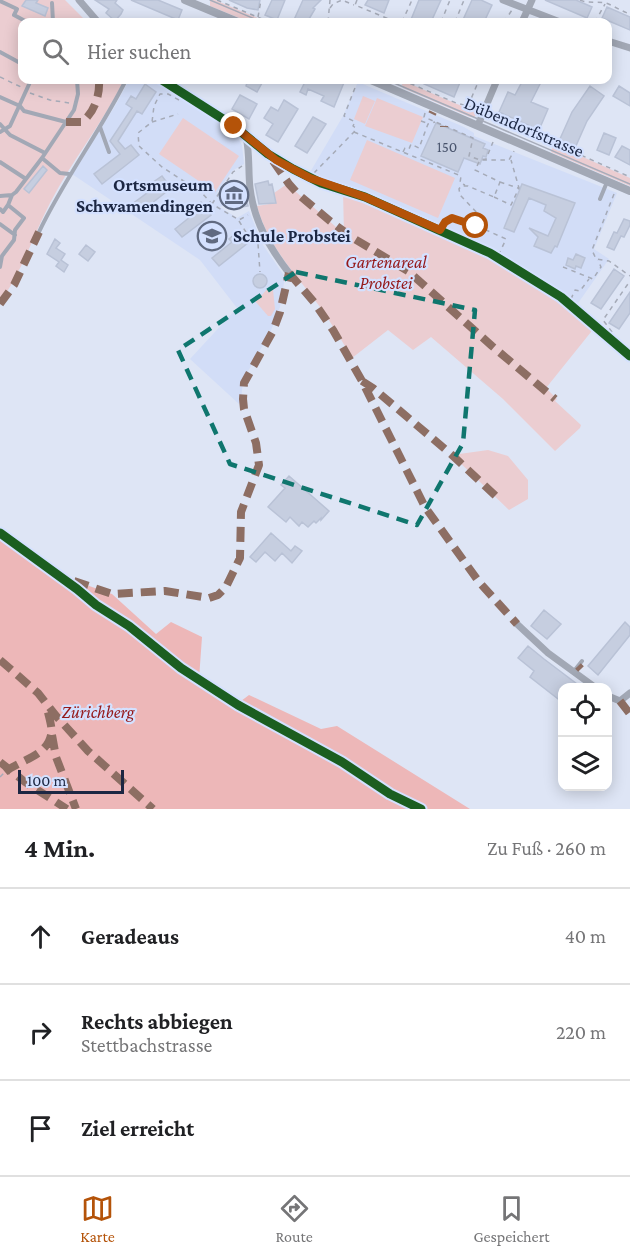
<!DOCTYPE html>
<html lang="de">
<meta charset="utf-8">
<style>
:root{--surface:#fff;--page:#f2f2f2;--text:#202124;--muted:#757577;--line:#e0e0e0;--accent:#b45309}
body{margin:0;font-family:"Crimson Pro",serif;background:var(--page);color:var(--text)}
.controls{position:absolute;right:18px;bottom:18px;display:grid;overflow:hidden;border-radius:12px;box-shadow:0 3px 15px #0003}
.controls button{width:54px;height:54px;display:grid;place-items:center;padding:0;border:0;border-bottom:2px solid var(--line);background:var(--surface);color:var(--text);font:30px sans-serif}
.scale{position:absolute;left:18px;bottom:15px;width:106px;box-sizing:border-box;padding-left:6px;border:3px solid #1c2743;border-top:0;font-size:16px;line-height:21px;white-space:nowrap;color:#1c2743;-webkit-text-stroke:4px #d4e1ff;paint-order:stroke}
.stop{position:absolute;width:18px;height:18px;margin:-14px;border:4px solid #b45309;border-radius:50%;background:#fff}
.stop.end{background:#b45309;border-color:#fff;box-shadow:0 2px 6px #0008}
.list{margin:0;padding:0;list-style:none}
h2{display:flex;justify-content:space-between;align-items:center;height:78px;margin:0;padding:0 24px;font-size:26px}
h2 small{font-size:20px;font-weight:400;color:var(--muted)}
.list li{display:grid;grid-template-columns:39px 1fr auto;gap:18px;align-items:center;box-sizing:border-box;height:96px;padding:0 24px;border-top:2px solid var(--line)}
.list b{display:block;font-size:22px;white-space:nowrap}
.list p{margin:0;font-size:20px;white-space:nowrap;color:var(--muted)}
.list em{font-size:20px;font-style:normal;color:var(--muted)}
.icon{flex:none;width:33px;height:33px;fill:none;stroke:currentColor;stroke-width:2;stroke-linecap:round;stroke-linejoin:round}
.map{position:relative;flex:none;width:630px;height:809px;overflow:hidden}
.search{position:absolute;background:var(--surface);box-shadow:0 3px 15px #0003;left:18px;right:18px;top:18px;height:66px;display:flex;align-items:center;gap:15px;box-sizing:border-box;padding:0 21px;border-radius:12px;color:var(--muted);font-size:22px}
.sheet{height:366px;background:var(--surface)}
nav{display:flex;justify-content:space-around;align-items:center;box-sizing:border-box;height:84px;border-top:2px solid var(--line);background:var(--surface);font-size:16px;color:var(--muted)}
nav a{display:grid;justify-items:center;gap:3px}
nav .on{color:var(--accent)}
.map>svg:first-child{display:block}
</style>
<div class="map">
<svg width="630" height="809" viewBox="0 0 630 809">
<rect width="100%" height="100%" fill="#dee5f5"/>
<path fill="#d2ddf7" d="M129 80H153L235 133 242 145 244 164 232 171 217 193 224 197 225 205 220 207 237 218 249 211 263 245 285 277 280 307 270 333 243 380 241 401 239 404 190 359 237 308 200 260 72 174 115 106Z
M358 82 464 127 474 133V136L617 193 594 249 609 259 576 306 562 294 487 249 309 174 343 116Z"/>
<path fill="#ebcdd1" d="M0 0H65L87 22H22V80H124C103 123 72 160 50 203 33 236 22 272 0 302Z
M210 0H215L267 22H249L210 6Z
M401 81V80L478 113 474 117H470L403 88Z
M363 96 375 101 365 124 354 119Z
M377 98 423 117 412 143 365 126Z
M183 118 239 156 215 192 159 154Z
M367 140 455 178 438 218 350 180Z
M554 144 630 178V186L551 152Z
M287 184 344 234 343 191C391 212 443 230 489 256 527 276 562 300 595 327L546 388 557 399 555 401 581 425 580 428 555 451 503 399 431 337 413 350 388 330 352 358C342 341 332 324 320 307 295 273 269 248 257 206L276 203 274 193Z
M268 288 273 290 275 309 271 316H268L255 301V297L262 295Z
M488 450 508 456 528 480V499L509 510 452 455Z"/>
<path fill="#edb7b8" d="M0 533 58 575 112 594 156 634 171 622 202 637 199 679 237 704 249 695 321 729 337 726 470 809H0Z"/>
<path fill="#c6cee0" stroke="#b9c2d6" stroke-width="1.5" d="M26 0H38L36 3 48 8 45 16 22 6Z
M95 0H117L115 3 123 10 121 14 115 21 106 13 109 9Z
M131 0H158L182 10 178 20Z
M229 0H260L258 10 247 8Z
M272 0H285L277 20 265 15Z
M303 0H321L313 8 315 9 309 19 316 22H293Z
M368 0H389L384 13 365 5Z
M419 0H441L431 22H410Z
M472 0H481L492 5 484 22H462Z
M545 0H576L592 7 587 18Z
M607 7 630 17V30L602 18Z
M248 80H254L262 83 257 92 246 86Z
M306 80H345L334 107 321 101 324 96 308 89 306 95 300 92Z
M426 80H461L454 97 424 84Z
M523 80H542L531 102 548 109 539 130 499 112 508 92 515 95Z
M145 84 156 92 142 114 137 111 118 141 125 149 131 145 139 155 102 184 94 174 120 154 110 141 132 108 126 104 131 96 136 99Z
M590 86 604 96 587 121 575 148 559 141 572 112Z
M619 86 630 93V106L613 96Z
M240 95 257 104 249 119 232 109Z
M284 100 298 109 278 142 266 135 273 124 264 118 271 107 278 111Z
M313 117 326 124 307 153 295 146Z
M436 123 485 144 483 148 488 150 486 157 483 156 480 164 464 158 458 172 421 156Z
M604 133 616 138 609 155 597 150Z
M622 146 630 150V165L615 157Z
M43 166 47 170 29 193 24 189Z
M162 176 171 188 142 211 135 202 155 187 152 183Z
M268 181 269 185 272 184 276 203 259 204 255 184Z
M522 184 575 203 557 247 555 246 551 253 534 246 538 237 529 228 548 236 556 218 544 211 546 205 529 198 514 232 504 228Z
M237 186 238 196 246 198 248 206 231 209 228 188Z
M201 202 211 215 182 237 175 229 195 213 192 210Z
M624 219 630 221V225L624 237 621 236 614 250 607 247 614 232 617 233Z
M238 231 248 243 219 266 212 258 232 242 229 239Z
M55 239 60 243 56 248 65 254 61 260 68 265 64 272 56 266 59 262 47 254Z
M86 245 95 252 88 261 79 254Z
M576 254 585 258 581 268 576 266 575 269 566 265 568 258 573 260Z
M614 269 624 276 601 309 591 303Z
M253 281a7 7 0 1 1 14 0a7 7 0 1 1-14 0Z
M630 292V313L619 329 609 323Z
M289 476 329 511 321 520V518L316 523 314 521 308 527 302 522 299 526 290 517 286 522 268 507 285 488 281 485Z
M271 533 291 551 295 546 302 551 292 563 282 553 275 561 265 552 256 562 250 557Z
M544 610 561 624 547 639 531 626Z
M625 622 630 627V635L598 675 588 666Z
M528 646 544 659 581 687H562V702L530 677 534 671 518 658Z"/>
<g fill="none" stroke-linecap="round" stroke-linejoin="round">
<path stroke="#a5aab7" stroke-width="1.5" stroke-dasharray="4.5 4.5" stroke-linecap="butt" d="M217 0 269 22
M357 0 355 5 396 22
M580 0C589 4 597 1 606 3 614 6 621 11 630 14
M330 8 333 4 342 0 354 5
M258 17 261 0
M328 22 330 0
M402 22 412 0
M441 22 450 0
M455 22 464 0
M504 22 512 10
M595 22 605 4
M0 77 21 87
M402 80 456 103 476 108
M482 80 489 82
M30 93 50 100 69 103
M179 100 168 94H160L154 106 152 122 138 133 139 146 162 167 202 193 212 204 239 220 248 215
M468 106 479 80
M425 113 424 117 473 138 469 156 480 160 486 159 493 142
M491 115 630 177
M421 121 427 123
M152 122 178 114
M354 132 461 176 460 183 465 185
M403 152 405 148 409 149 411 144 419 148 428 124 435 122
M314 173 354 132 356 128 353 126 355 122 344 116 358 80
M500 182 518 188
M614 194 592 250 596 259 609 261 630 276
M494 197 511 205 519 188 511 160
M212 204 233 172 242 166
M239 221 249 237 260 243
M443 225 452 218 476 226 481 220 480 216 460 195 459 189 461 186H468L494 197 500 182 475 170 480 160H509L514 151
M477 226 506 239 500 252
M258 244 260 272
M563 267 593 279 601 267 598 260
M571 299 575 290 580 291 589 279
M612 332 603 320 630 281
M0 777 5 772"/>
<path stroke="#a2a8b5" stroke-width="4" d="M0 1 17 9 14 15 27 22
M52 3 53 22
M0 52 22 64
M0 97 20 106 24 111 66 122
M0 124 10 135 45 153
M100 127 109 152
M0 132 10 126 31 80
M42 158 60 173 69 174
M0 162 26 179
M0 196 12 195 16 192 42 158 74 110 78 94 77 80
M600 199 607 182
M0 209 3 212 8 205 12 195
M0 224 15 235
M39 232C64 179 100 132 126 80
M0 267 2 256 14 240 15 230 24 218 8 205
M548 288 594 324 630 356
M574 671 582 661"/>
<path stroke="#a2a8b5" stroke-width="7" d="M79 0 98 22
M503 0 560 22
M522 22 532 0
M608 41 630 48
M162 80 234 126 268 154 293 169 321 183 365 197 468 243 548 288
M478 125 497 80
M246 137C250 153 248 171 250 188 254 221 269 247 289 273
M517 624 548 653 596 688
M608 696 620 701 630 693"/>
<path stroke="#a2a8b5" stroke-width="8" d="M185 0 238 22
M371 80 630 191"/>
<path stroke="#a7acba" stroke-width="1.5" d="M210 0 262 22
M387 80 630 184"/>
<path stroke="#8d6e63" stroke-width="8" stroke-dasharray="15 8" stroke-linecap="butt" d="M432 114 433 112
M66 122H82C95 112 100 94 99 80
M444 127V126
M273 161 289 184 299 195 330 221 353 238 408 271 492 346 555 399
M289 273 314 302 333 330 362 381 425 507 479 582 517 624
M0 304 14 285 39 232
M362 381 373 388 452 455 499 499
M74 581 112 594 165 591 209 598 218 595 226 587 240 558 241 512 259 465 256 443 244 409 243 399 244 383 273 331 280 312 289 273
M0 660 38 693 57 717 88 751 153 809
M578 666 581 669
M620 701 630 714
M52 735 56 757 76 809
M0 762 25 782 67 809
M5 772C20 760 47 756 51 735 53 727 48 715 47 707"/>
<g stroke="#d4e1ff" stroke-width="13">
<path id="cycleway" d="M162 80 234 126 268 154 293 169 321 183 365 197 490 253 561 297 630 356
M0 533 77 589 96 605 129 626 181 668 238 705 342 762 390 794 421 809"/>
</g>
<use href="#cycleway" stroke="#1b5e20" stroke-width="9"/>
</g>
<g fill="none" stroke-linecap="round" stroke-linejoin="round">
<path stroke="#b45309" stroke-width="8" d="M234 126 276 160 310 178 365 197 440 230 445 222 452 218 476 226"/>
</g>
<path fill="none" stroke="#0f766e" stroke-width="4.5" stroke-dasharray="12 8" stroke-linejoin="round" d="M296 272 475 310 463 443 417 525 230 464 178 350Z"/>
<defs>
<g id="museum-ring" transform="scale(1.5)"><circle r="9.5" fill="#d4e1ff" stroke="#606a81" stroke-width="1.5"/><path d="M0-6L6-3V-2H-6V-3ZM-5-1h2V3h-2ZM-1-1h2V3h-2ZM3-1h2V3H3ZM-6 4H6V6H-6Z" fill="#606a81"/></g>
<g id="school-ring" transform="scale(1.5)"><circle r="9.5" fill="#d4e1ff" stroke="#606a81" stroke-width="1.5"/><path d="M0-5L7-2L0 1L-7-2ZM-4 1L0 2.5L4 1V4Q0 6-4 4Z" fill="#606a81"/></g>
</defs>
<g fill-rule="evenodd">
<use href="#museum-ring" x="234" y="195"/>
<use href="#school-ring" x="212" y="236"/>
</g>
<g text-anchor="middle" dominant-baseline="central" stroke-width="4.5" stroke-linejoin="round" paint-order="stroke">
<g font-size="15" fill="#49546d">
<text x="447" y="147">150</text>
</g>
<g font-size="18" fill="#1c2743" stroke="#d4e1ff">
<text transform="translate(524 127) rotate(23)">Dübendorfstrasse</text>
</g>
<g font-size="18" font-weight="bold" fill="#1c2743" stroke="#d4e1ff" text-anchor="end">
<text x="213" y="185">Ortsmuseum<tspan x="213" dy="21">Schwamendingen</tspan></text>
<text x="233" y="236" text-anchor="start">Schule Probstei</text>
</g>
<g font-size="18" font-style="italic" fill="#95191a" stroke="#d4e1ff">
<text x="386" y="262">Gartenareal<tspan x="386" dy="21">Probstei</tspan></text>
<text x="98" y="712">Zürichberg</text>
</g>
</g>
</svg>
<div class="controls">
<button><svg class="icon" aria-label="locate" viewBox="0 0 24 24"><circle cx="12" cy="12" r="6"/><path d="M12 2v4M12 18v4M2 12h4M18 12h4"/></svg></button>
<button><svg class="icon" aria-label="layers" viewBox="0 0 24 24"><path d="M12 4l9 5-9 5-9-5zM3 14l9 5 9-5"/></svg></button>
</div>
<div class="scale">100 m</div>
<div class="stop" style="left:476px;top:226px"></div>
<div class="stop end" style="left:234px;top:126px"></div>
<div class="search"><svg class="icon" aria-label="search" viewBox="0 0 24 24"><circle cx="10" cy="10" r="6"/><path d="M15 15l6 6"/></svg>Hier suchen</div>
</div>
<section class="sheet">
<h2>4 Min.<small>Zu Fuß · 260 m</small></h2>
<ul class="list">
<li><svg class="icon" aria-label="ahead" viewBox="0 0 24 24"><path d="M12 20V5M6 11l6-6 6 6"/></svg><div><b>Geradeaus</b></div><em>40 m</em></li>
<li><svg class="icon" aria-label="right" viewBox="0 0 24 24"><path d="M7 20v-9h11M14 6l5 5-5 5"/></svg><div><b>Rechts abbiegen</b><p>Stettbachstrasse</p></div><em>220 m</em></li>
<li><svg class="icon" aria-label="arrive" viewBox="0 0 24 24"><path d="M6 21V4h12l-3 4 3 4H6"/></svg><div><b>Ziel erreicht</b></div></li>
</ul>
</section>
<nav>
<a class="on"><svg class="icon" aria-label="map" viewBox="0 0 24 24"><path d="M3 6l6-2 6 2 6-2v14l-6 2-6-2-6 2zM9 4v14M15 6v14"/></svg>Karte</a>
<a><svg class="icon" aria-label="directions" viewBox="0 0 24 24"><path d="M12 3l9 9-9 9-9-9zM9 14v-3h6M13 9l2 2-2 2"/></svg>Route</a>
<a><svg class="icon" aria-label="saved" viewBox="0 0 24 24"><path d="M7 4h10v16l-5-4-5 4z"/></svg>Gespeichert</a>
</nav>
